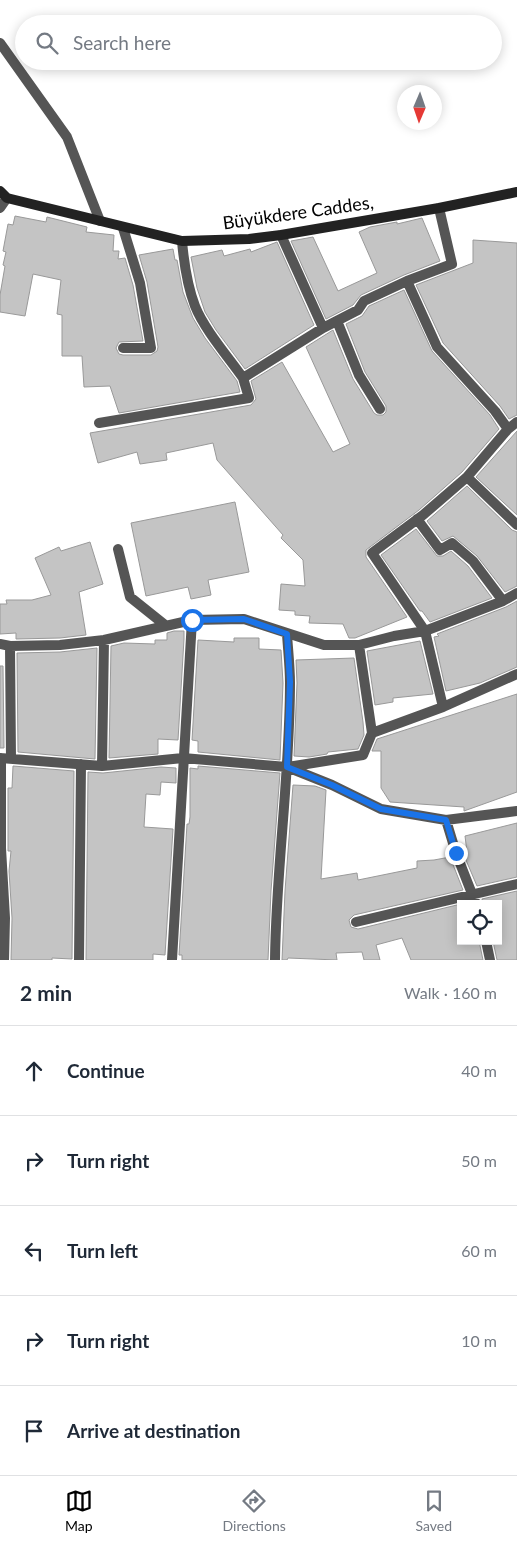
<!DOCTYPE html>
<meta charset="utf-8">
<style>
:root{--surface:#fff;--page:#f2f2f3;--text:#1f2937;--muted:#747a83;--line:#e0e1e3;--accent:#000}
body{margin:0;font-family:Lato,sans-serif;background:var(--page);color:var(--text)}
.controls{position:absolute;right:15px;bottom:15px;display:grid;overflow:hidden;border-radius:0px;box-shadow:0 2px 12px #0003}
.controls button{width:45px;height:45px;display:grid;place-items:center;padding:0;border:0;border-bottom:1px solid var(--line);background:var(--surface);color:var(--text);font:25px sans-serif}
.compass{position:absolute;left:397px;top:85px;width:45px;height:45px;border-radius:50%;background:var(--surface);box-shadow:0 2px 12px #0003;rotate:182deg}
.stop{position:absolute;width:15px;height:15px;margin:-11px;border:4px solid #1a73e8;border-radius:50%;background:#fff}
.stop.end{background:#1a73e8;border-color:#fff;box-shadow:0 1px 5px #0008}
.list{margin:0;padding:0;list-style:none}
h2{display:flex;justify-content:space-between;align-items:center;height:65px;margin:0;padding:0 20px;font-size:21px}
h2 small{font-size:16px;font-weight:400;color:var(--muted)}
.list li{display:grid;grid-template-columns:32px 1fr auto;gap:15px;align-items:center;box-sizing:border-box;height:90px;padding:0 20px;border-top:1px solid var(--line)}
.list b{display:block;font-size:19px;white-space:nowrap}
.list em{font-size:16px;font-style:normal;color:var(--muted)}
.icon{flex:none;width:28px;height:28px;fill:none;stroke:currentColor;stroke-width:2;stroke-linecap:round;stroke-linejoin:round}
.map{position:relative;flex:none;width:517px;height:960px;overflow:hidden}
.search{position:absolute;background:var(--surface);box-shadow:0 2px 12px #0003;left:15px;right:15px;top:15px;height:55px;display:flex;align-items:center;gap:12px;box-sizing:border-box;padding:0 18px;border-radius:28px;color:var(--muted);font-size:19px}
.sheet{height:515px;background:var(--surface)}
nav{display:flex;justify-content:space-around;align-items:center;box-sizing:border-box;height:70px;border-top:1px solid var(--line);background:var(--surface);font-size:14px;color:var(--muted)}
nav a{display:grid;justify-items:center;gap:2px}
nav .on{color:var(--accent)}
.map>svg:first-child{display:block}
</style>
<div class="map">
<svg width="517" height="960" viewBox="0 0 517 960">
<rect width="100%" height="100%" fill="#fff"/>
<path fill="#c4c4c4" stroke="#999" d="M15 216 46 222 47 217 87 227 86 232 114 235 113 251H119L118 259 125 258 133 285 143 341 119 342 116 348 119 354 123 355H151L157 351 158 347 147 282 139 255 173 249 175 260H177L183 292 193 318 205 338 237 381 240 392 119 413 110 386 84 387 82 356H62V315L57 314 61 280 33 274 25 316 0 312V295L5 266 3 265 6 252 3 251 8 224 13 225Z
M422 218 440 261 404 275 361 295 353 305 326 319 291 241 313 237 338 291 377 273 359 232 370 227 397 222V224Z
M473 240 517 243V415L509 419 500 406 443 343 416 285 473 263Z
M277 242 314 325 245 369 216 330 205 312 197 288 191 257 222 250 224 256 250 249 251 252Z
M404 290 432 351 490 415 499 429 462 472 419 510 366 550V557L407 617 355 638H349L343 624 309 623 310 616 295 615V611L279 610 281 584 305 586 303 560 281 538 283 535 217 460 213 443 166 453 167 460 140 464 137 452 98 463 90 433 251 405 256 399 251 381 282 362 333 452 350 444 306 347 333 330 353 379 374 413 377 415H383L386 412V406L365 372 346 324 362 316 369 306Z
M517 431V515L476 477Z
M467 486 512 530 517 532V586L505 592 477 556 453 536 442 541 427 521Z
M235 502 249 572 208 580 211 595 191 599 188 587 146 596 131 523Z
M416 529 437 556H443L451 551 468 566 492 598 430 622 422 611H420L381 555Z
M90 542 103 584 79 592 86 635 60 638 16 639V633L0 634V604H7L6 600H32L51 595 35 558 59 547 61 551Z
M517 601V667L480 683 446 691 434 637 439 636 437 634 506 607Z
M174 631H184V639L178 740 158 739V754L109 758 111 646 124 643 155 644V640H167V633Z
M234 638H259V649L281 650 283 683 280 760 198 752V741L192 740 198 640 234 642Z
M420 641 433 694 393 698V702L375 705 367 651Z
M97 648 95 759 18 752 17 653 60 652Z
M354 658 363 722 364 735 358 749 328 752 327 754 309 757 294 756 297 683 296 660Z
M0 666H3L4 748H0Z
M517 694V792L464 811V807L390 802 381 788V751H372L377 739Z
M13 766 74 771 72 959 52 958V960H11L12 918 9 871 11 851H8V788H12Z
M198 766 280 773 271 891 268 960H182V955H179L187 824H189L190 817V768L198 769Z
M161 767 176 768V783L161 782 160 795 146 794 144 827 173 829 165 955 153 954V960H86L88 772 103 773Z
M293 785 315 786 326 790 321 879 357 873 358 880 417 868V861L434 860 450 857 463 890 354 915 349 920 351 927 358 929 461 904V941H479L483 960H411L402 938 376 945 380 960H364L362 952 336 953 337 960 288 958 287 960H282L285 891Z
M517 823V877L477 886 463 853 467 852 465 836Z
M517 891V960H497L493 941H498V904H483L482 899Z"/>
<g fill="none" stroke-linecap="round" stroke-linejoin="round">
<path stroke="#555" stroke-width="10" d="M0 43 67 137 100 221
M0 208 7 198
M439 208 452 264 407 281 437 347 495 411 508 429
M281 235 323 328
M182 241C184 264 187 285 195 306 204 329 229 358 243 378L323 328 358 310 364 301 407 281
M337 321 359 375 380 409
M123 348H151L140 283 123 228
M517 422 508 429 467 477 517 525
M99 423 249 398 243 378
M417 519 440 550 452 543 473 561 503 601
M118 549 130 597 165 625
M0 644 10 646 60 645 104 640 192 620 244 619 324 645H359L394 636 425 631 503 601 517 593
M359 645 372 733
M10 646 11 759
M443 707 425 631 372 553 423 515 467 477
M0 758 102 766 183 758 287 767 332 785 381 809 446 820 517 811
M1 758V848L5 918 4 960
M102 766 104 640
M288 767 363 755 372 733 443 707 517 674
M446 820 456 853 476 904
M356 922 517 884
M486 941 490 960
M79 960 81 764
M172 960 192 620
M275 960C276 868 290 776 290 683 290 667 288 650 287 634"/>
<path stroke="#222" stroke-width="10" d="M0 191 7 198 182 241 249 239 281 235 439 208 517 192"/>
</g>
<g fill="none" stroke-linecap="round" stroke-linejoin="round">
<path stroke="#1a73e8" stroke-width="6" d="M192 620 244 619 287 634 290 682 287 767 332 785 381 809 446 820 456 853"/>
</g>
<g text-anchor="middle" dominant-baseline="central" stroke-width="5" stroke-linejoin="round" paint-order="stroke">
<g font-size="18" fill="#000" stroke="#fff">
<text transform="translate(298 212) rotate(-8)">Büyükdere Caddes,</text>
</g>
</g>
</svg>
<div class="controls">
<button><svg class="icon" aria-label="locate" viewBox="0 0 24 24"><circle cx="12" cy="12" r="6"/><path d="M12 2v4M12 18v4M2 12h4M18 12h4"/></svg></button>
</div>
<svg class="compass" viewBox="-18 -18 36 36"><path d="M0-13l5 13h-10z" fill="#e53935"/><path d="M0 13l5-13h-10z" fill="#747a83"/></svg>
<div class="stop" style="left:192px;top:620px"></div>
<div class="stop end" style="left:456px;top:853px"></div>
<div class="search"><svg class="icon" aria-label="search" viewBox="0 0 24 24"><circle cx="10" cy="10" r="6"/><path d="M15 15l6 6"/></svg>Search here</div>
</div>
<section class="sheet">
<h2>2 min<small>Walk · 160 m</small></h2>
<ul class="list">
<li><svg class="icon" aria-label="ahead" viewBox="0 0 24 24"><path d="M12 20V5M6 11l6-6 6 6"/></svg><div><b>Continue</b></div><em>40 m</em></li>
<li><svg class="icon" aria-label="right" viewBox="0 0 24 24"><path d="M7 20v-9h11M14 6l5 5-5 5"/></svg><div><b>Turn right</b></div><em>50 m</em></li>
<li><svg class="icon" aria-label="left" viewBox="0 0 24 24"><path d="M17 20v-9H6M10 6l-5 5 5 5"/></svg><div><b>Turn left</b></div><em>60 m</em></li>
<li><svg class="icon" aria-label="right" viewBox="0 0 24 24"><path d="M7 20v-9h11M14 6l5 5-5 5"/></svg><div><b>Turn right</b></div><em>10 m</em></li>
<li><svg class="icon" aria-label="arrive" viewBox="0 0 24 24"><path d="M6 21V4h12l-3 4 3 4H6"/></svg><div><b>Arrive at destination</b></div></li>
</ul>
</section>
<nav>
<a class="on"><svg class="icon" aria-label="map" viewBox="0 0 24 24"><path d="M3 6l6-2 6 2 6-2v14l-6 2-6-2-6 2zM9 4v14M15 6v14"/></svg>Map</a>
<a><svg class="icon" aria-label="directions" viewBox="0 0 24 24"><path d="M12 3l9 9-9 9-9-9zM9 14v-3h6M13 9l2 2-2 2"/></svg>Directions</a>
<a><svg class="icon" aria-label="saved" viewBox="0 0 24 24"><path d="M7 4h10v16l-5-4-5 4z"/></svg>Saved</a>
</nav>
